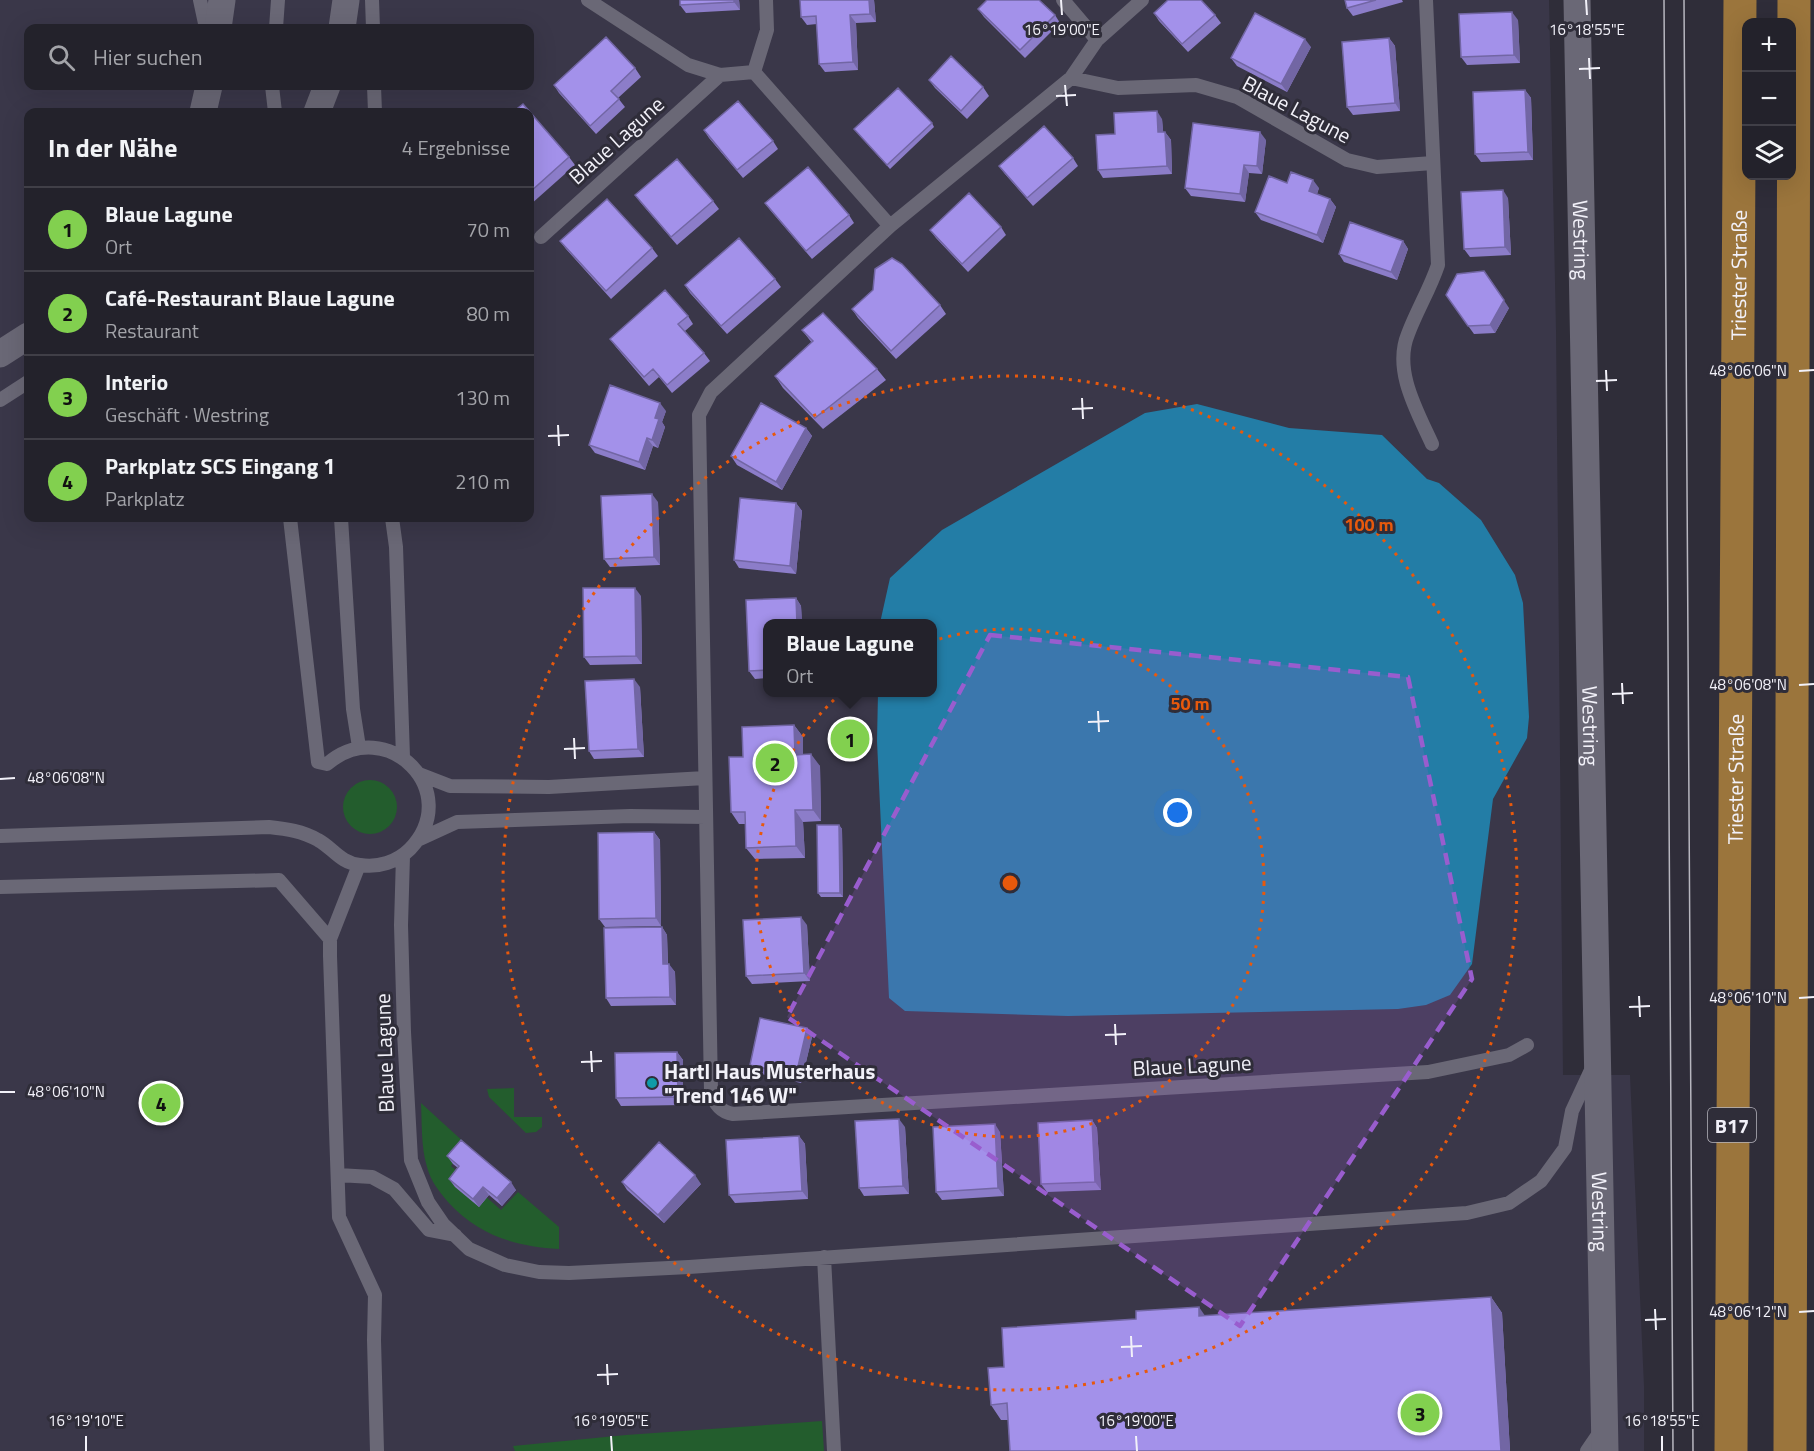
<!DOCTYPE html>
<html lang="de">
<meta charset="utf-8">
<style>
:root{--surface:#23222b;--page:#2b2a33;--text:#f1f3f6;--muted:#a3a4a9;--line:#403f47;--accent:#82d04f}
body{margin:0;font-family:"Titillium Web",sans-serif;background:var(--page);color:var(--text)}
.controls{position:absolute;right:18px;top:18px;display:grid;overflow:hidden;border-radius:12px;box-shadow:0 6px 24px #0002}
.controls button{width:54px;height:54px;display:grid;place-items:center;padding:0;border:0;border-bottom:2px solid var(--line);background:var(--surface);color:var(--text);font:30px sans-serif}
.you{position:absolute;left:1178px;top:813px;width:21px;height:21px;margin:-15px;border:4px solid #fff;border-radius:50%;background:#1a73e8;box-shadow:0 0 0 9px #1a73e833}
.badge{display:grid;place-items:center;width:39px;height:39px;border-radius:50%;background:var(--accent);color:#111;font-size:20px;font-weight:700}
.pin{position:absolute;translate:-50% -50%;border:3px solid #fff;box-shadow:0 2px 6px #0006}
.popup{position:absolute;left:763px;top:619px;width:174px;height:78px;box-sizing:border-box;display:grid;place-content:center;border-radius:12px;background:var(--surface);filter:drop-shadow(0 2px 4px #0005);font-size:20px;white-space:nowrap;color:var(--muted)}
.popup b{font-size:22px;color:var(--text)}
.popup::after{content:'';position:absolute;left:50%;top:100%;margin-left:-12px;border:12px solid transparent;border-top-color:var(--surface)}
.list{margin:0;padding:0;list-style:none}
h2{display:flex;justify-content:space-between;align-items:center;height:78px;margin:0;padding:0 24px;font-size:26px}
h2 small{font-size:20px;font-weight:400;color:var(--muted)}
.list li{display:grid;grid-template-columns:39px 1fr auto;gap:18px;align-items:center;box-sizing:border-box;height:84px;padding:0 24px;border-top:2px solid var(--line)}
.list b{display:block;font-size:22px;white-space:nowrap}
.list p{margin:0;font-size:20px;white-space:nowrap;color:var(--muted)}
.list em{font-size:20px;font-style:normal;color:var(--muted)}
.icon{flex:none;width:33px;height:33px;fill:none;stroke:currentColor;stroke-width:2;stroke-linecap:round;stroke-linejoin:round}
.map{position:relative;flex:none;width:1814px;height:1451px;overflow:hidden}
.search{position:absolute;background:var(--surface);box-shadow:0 6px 24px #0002;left:24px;top:24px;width:510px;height:66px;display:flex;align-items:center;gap:15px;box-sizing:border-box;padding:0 21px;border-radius:12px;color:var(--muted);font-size:22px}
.panel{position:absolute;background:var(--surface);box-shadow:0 6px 24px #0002;left:24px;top:108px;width:510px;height:414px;border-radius:12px}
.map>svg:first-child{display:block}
</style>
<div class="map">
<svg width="1814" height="1451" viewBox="0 0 1814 1451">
<rect width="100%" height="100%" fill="#2f2d39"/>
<path fill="#3a3749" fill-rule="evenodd" d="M0 0H1549L1556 330 1563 1075H1630L1644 1386V1451H0ZM28 28H530V86H28ZM28 112H530V518H28ZM768 624H932V692H768Z"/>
<path fill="#235d2d" d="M343 807a27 27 0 1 1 54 0a27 27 0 1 1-54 0Z
M514 1088V1117H542V1127L536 1132 526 1133 489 1097 487 1089Z
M421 1103 467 1145 451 1166 501 1210 518 1192 559 1227V1249C515 1246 479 1236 448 1202 439 1191 431 1182 427 1167 421 1147 422 1124 421 1103Z
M822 1421 824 1451H515L513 1446 626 1435Z"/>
<path fill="#237da6" d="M1197 404 1289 428 1382 435 1427 479 1439 483 1481 520 1515 575 1523 603 1529 717 1527 738 1493 799 1472 964 1450 995 1426 1005 1398 1009 1068 1016 905 1011 889 998 877 741 878 693 932 692V624L880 623 890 578 942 530 1145 413Z"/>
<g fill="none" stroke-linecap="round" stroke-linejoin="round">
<path stroke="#6a6876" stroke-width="14" d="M200 0 206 28
M372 0 373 28
M588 0 688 65 720 75 754 72
M766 0 767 30 754 72 890 226 711 392 699 415 711 1091C714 1103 720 1112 733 1114L1428 1072 1509 1055 1527 1045
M1063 0 1097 40
M1426 0 1438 265C1430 289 1417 310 1408 334 1393 370 1417 411 1432 444
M276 28 278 0
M1071 78 1118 88 1196 85 1237 97 1347 160 1377 167 1433 163
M272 86 275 112
M374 86 375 112
M890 226 1071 78 1097 40 1142 0
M541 237 720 75
M0 400 28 382
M341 518 353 709 359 747
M392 518 396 547 403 757
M419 774 450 786 549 787 705 778
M0 836 269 827C287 829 302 831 318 840 333 848 340 863 360 865 378 868 397 862 410 849 465 792 387 713 327 764L318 762 290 518
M420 839 457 822 630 816 706 817
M403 856 401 925 404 1032 411 1160 428 1202 443 1224 469 1249 505 1265 539 1272 569 1273 689 1267 1467 1213 1509 1203 1541 1181 1565 1148 1572 1111 1592 1068
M359 865 330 939V956L339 1217 375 1295 374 1340 377 1451
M0 887 279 880 330 939
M338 1175 372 1177 394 1189 429 1230 455 1235
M824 1257 834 1451
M1587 1451 1602 1429"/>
<g stroke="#6a6876" stroke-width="27">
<path id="s1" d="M1577 0 1605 1451"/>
<path d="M218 28 222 0"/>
<path d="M342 28 346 0"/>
<path d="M203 112 209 86"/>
<path d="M317 112 327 86"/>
<path d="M0 354 28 336"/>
</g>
<g stroke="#9b753c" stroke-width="33">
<path id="s2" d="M1731 1451 1740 0"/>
<path d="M1790 1451 1794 0"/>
</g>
<path stroke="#b7b6bf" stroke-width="1.5" d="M1664 0 1673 1451
M1684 0 1693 1451"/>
</g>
<path fill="#8c7dc9" d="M739 0 740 10 686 13 680 5Z
M874 0 876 22 856 23 858 70 825 72 819 64 817 24 807 25 801 17Z
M1345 0H1402L1403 2 1353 16 1347 8Z
M978 9 1055 15 1060 23 1025 58 984 17Z
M1154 13 1215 15 1221 23 1188 52 1159 21Z
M1518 20 1520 63 1467 65 1461 57Z
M1389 38 1395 46 1400 111 1353 115 1347 107Z
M1311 47 1287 92 1237 66 1231 58Z
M635 68 641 77 618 98 625 107 596 134 559 93 554 85Z
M929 80 983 87 989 96 967 119 935 88Z
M1525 90 1531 98 1533 160 1481 162 1475 154Z
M530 112 569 157 575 165 530 205Z
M1162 119 1163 132H1165L1171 140 1172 174 1103 178 1098 170 1115 134Z
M932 123 934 127 890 169 854 129Z
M704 130 773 141 778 149 743 178 709 138Z
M1266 140 1262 174 1249 173 1245 202 1191 196 1185 188Z
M1073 158 1078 166 1033 206 1005 174 999 166Z
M1319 188 1317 194 1330 199 1336 207 1323 243 1261 220 1255 212Z
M635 195 713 201 719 209 677 245 641 203Z
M1508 198 1511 255 1470 257 1464 249Z
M765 203 849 215 854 223 812 259 771 211Z
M1001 227 1006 235 968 272 936 238 930 230Z
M560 241 652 248 658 256 611 299 566 249Z
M1403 241 1408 249 1397 280 1344 262 1339 254Z
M775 279 781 287 727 334 690 293 685 285Z
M1446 295 1509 308 1495 333 1474 334Z
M940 305 946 314 896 359 858 318 852 309Z
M688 316 693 324 685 331 704 353 710 361 672 393 659 377 649 386 616 347 610 339Z
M802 330 877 369 886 380 823 429 783 388 775 376 812 343Z
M666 411 662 422 665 427 658 448 653 446 645 470 595 453 589 445Z
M806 428 812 436 782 490 737 465 731 456Z
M658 502 660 565 610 567 604 559Z
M796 503 802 511 796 574 739 568 734 560Z
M641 596 642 664 590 665 584 657Z
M796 598 801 606 802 624H768V678L755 679 749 671 746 600Z
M640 687 644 757 594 759 589 751Z
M794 725 803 737V755L820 766 821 821 803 822 805 858 755 859 746 848V824H739L731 812 743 757Z
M839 825 842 829 843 897H821L818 893Z
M654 832 660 840 661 926 605 927 599 919Z
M807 925 810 981 752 984 746 976Z
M662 927 667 935 668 964 675 972 676 1005 611 1006 606 998Z
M807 1028 812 1037 801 1083 756 1073 750 1065Z
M677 1052 683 1060V1105L621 1106 616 1098Z
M1092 1120 1097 1128 1101 1190 1047 1192 1041 1184Z
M905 1127 909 1194 864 1196 859 1188Z
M1000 1132 1004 1196 942 1200 936 1192Z
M799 1136 805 1144 808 1199 735 1203 729 1195Z
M447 1156 516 1190 502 1206 489 1195 479 1207 455 1187 449 1179 458 1168 453 1164Z
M622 1182 701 1184 664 1223 627 1190Z
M1491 1297 1502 1313 1510 1451H1010L1008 1420H1001L991 1405 1004 1367 1205 1316Z"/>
<path fill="#7266a4" d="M734 0H739L740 10 734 2Z
M869 0H874L876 22 870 14Z
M1512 12 1518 20 1520 63 1514 55Z
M850 15 856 23 858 70 853 62Z
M1389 38 1395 46 1400 111 1395 103Z
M1305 39 1311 47 1287 92 1281 84Z
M1525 90 1531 98 1533 160 1528 152Z
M1157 111 1162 119 1164 140 1158 132Z
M1165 132 1171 140 1172 174 1167 166Z
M1260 132 1266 140 1262 174 1257 166Z
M1244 165 1249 173 1245 202 1240 194Z
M1313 180 1319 188 1315 199 1309 191Z
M1503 190 1508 198 1511 255 1505 247Z
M1330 199 1336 207 1323 243 1317 235Z
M1403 241 1408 249 1397 280 1391 272Z
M1490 279 1509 308 1495 333 1490 325Z
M660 403 666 411 662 422 665 427 658 448 652 440 655 418Z
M806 428 812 436 782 490 776 482Z
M647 438 653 446 645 470 639 462Z
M652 494 658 502 660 565 654 557Z
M796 503 802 511 796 574 790 566Z
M635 588 641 596 642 664 636 656Z
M796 598 801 606 802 624H797Z
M634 679 640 687 644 757 638 749Z
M794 725 803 737V767L795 755Z
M811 754 820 766 821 821 813 810Z
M795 810 803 822 805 858 796 846Z
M839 825 842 829 843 897 840 893Z
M654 832 660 840 661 926 656 918Z
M801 917 807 925 810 981 804 973Z
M662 927 667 935 668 972 663 964Z
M669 964 675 972 676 1005 670 997Z
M807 1028 812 1037 801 1083 796 1075Z
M677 1052 683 1060V1105L678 1097Z
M899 1119 905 1127 909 1194 903 1186Z
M1092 1120 1097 1128 1101 1190 1095 1182Z
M995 1124 1000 1132 1004 1196 998 1188Z
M799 1136 805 1144 808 1199 802 1191Z
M695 1175 701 1184 664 1223 658 1215Z
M511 1182 516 1190 502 1206 497 1198Z
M483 1187 489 1195 479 1207 473 1199Z
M1491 1297 1502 1313 1510 1451H1501Z
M1199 1307 1210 1323 1199 1316Z"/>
<path fill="#a391ea" stroke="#7266a4" stroke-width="1.5" d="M680 0H734V2L680 5Z
M800 0H869L870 14 850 15 853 62 819 64 816 16 801 17Z
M987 0H1039L1055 15 1020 50 978 9Z
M1168 0H1201L1215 15 1182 44 1154 13Z
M1345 0H1376L1347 8Z
M1512 12 1514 55 1461 57 1459 14Z
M1255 13 1305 39 1281 84 1231 58Z
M606 37 635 68 611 91 619 99 590 126 554 85Z
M1389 38 1395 103 1347 107 1342 42Z
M951 56 983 87 961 111 929 80Z
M898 88 932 123 887 165 854 129Z
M1525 90 1528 152 1475 154 1473 92Z
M738 101 773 141 737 170 704 130Z
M523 104 569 157 530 192V112H513Z
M1157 111 1158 132H1165L1167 166 1098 170 1096 135 1115 134 1114 113Z
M1193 123 1260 132 1257 166 1244 165 1240 194 1185 188Z
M1044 126 1073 158 1027 198 999 166Z
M677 159 713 201 671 237 635 195Z
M808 167 849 215 806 251 765 203Z
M1291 172 1313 180 1309 191 1330 199 1317 235 1255 212 1269 176 1287 183Z
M1503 190 1505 247 1464 249 1461 192Z
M969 193 1001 227 962 264 930 230Z
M607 199 652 248 606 291 560 241Z
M1350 222 1403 241 1391 272 1339 254Z
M739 238 775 279 721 326 685 285Z
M892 258 902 264 940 305 891 351 852 309 873 290 875 269Z
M1484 271 1504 300 1490 325 1468 326 1446 295 1457 274Z
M665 290 688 316 678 324 704 353 667 385 653 369 644 377 610 339Z
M823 313 877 369 815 418 775 376 813 341 802 330Z
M610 385 660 403 655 418 659 419 652 440 647 438 639 462 589 445Z
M761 403 806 428 776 482 731 456Z
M652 494 654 557 604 559 601 496Z
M740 498 796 503 790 566 734 560Z
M583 588H635L636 656 584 657Z
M796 598 797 624H768V670L749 671 746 600Z
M634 679 638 749 589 751 585 681Z
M794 725 795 755 811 754 813 810H795L796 846 746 848 745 812H731L729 757H743L742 727Z
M817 825H839L840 893H818Z
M654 832 656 918 599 919 598 833Z
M801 917 804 973 746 976 743 920Z
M662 927 663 964H669L670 997 606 998 604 928Z
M760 1018 807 1028 796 1075 750 1065Z
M677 1052 678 1097 616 1098 615 1053Z
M899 1119 903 1186 859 1188 855 1121Z
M1092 1120 1095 1182 1041 1184 1038 1123Z
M995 1124 998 1188 936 1192 933 1127Z
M799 1136 802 1191 729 1195 726 1140Z
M461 1140 511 1182 497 1198 483 1187 473 1199 449 1179 459 1166 447 1156Z
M659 1142 695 1175 658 1215 622 1182Z
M1491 1297 1501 1451H1010L1007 1403 991 1405 988 1368 1004 1367 1002 1328 1136 1319V1311L1199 1307V1316Z"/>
<path fill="#995dce" fill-opacity="0.2" stroke="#995dce" stroke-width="4.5" stroke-dasharray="12 8" stroke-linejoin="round" d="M990 635 1408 677 1472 979 1240 1326 787 1017Z"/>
<path fill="none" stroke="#f2f1f9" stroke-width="2" d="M1061 0 1062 15M1586 0 1587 15M1589 58 1590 79M1579 69 1600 68M1065 85 1067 106M1056 96 1076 95M1606 370 1607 391M1799 371 1814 370M1596 381 1617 380M1082 398 1083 419M1072 409 1093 408M558 425 559 446M548 436 569 435M1622 683 1623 704M1799 685 1814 684M1612 694 1633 693M1098 711 1099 732M1088 722 1109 721M574 738 575 759M564 749 585 748M0 779 15 778M1639 996 1640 1017M1799 998 1814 997M1629 1007 1650 1006M1115 1024 1116 1045M1105 1035 1126 1034M591 1051 592 1072M581 1062 602 1061M0 1092H15M1655 1309 1656 1330M1799 1312 1814 1311M1645 1320 1666 1319M1131 1336 1132 1357M1121 1347 1142 1346M607 1364 608 1385M597 1375 618 1374M86 1436V1451M611 1436 612 1451M1136 1436 1137 1451M1662 1436V1451"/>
<g fill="none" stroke="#e8590c" stroke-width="3" stroke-dasharray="3 6">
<circle cx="1010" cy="883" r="254"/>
<circle cx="1010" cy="883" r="507"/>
</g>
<circle fill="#0f9aa8" stroke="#2f2d39" stroke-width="2" cx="652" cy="1083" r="6"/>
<g text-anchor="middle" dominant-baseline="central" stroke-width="6" stroke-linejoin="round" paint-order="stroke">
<rect fill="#2f2d39" stroke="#b8b6bf" stroke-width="1.5" x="1708" y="1108" width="48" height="34" rx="4.5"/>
<g font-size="20" font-weight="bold" fill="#f2f1f9">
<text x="1732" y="1125">B17</text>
</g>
<g font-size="21" fill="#f2f1f9" stroke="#2f2d39">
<text transform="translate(1297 109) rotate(28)">Blaue Lagune</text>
<text transform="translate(616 140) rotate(-42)">Blaue Lagune</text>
<text stroke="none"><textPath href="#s1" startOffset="240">Westring</textPath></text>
<text stroke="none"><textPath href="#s2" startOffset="1176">Triester Straße</textPath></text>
<text stroke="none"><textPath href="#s1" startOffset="726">Westring</textPath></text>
<text stroke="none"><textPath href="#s2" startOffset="672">Triester Straße</textPath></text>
<text transform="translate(384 1053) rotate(-92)">Blaue Lagune</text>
<text transform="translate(1192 1065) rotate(-3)">Blaue Lagune</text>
<text stroke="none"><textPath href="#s1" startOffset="1212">Westring</textPath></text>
</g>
<g font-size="21" font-weight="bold" fill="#f2f1f9" stroke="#2f2d39" text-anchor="start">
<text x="664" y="1071">Hartl Haus Musterhaus<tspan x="664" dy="24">"Trend 146 W"</tspan></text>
</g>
</g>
<g font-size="15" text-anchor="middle" fill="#f2f1f9" stroke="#2f2d39" stroke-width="6" stroke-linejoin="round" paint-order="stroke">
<text x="1062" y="35">16°19'00"E</text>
<text x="1587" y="35">16°18'55"E</text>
<text x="1748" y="376">48°06'06"N</text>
<text x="1748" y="690">48°06'08"N</text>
<text x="66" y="783">48°06'08"N</text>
<text x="1748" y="1003">48°06'10"N</text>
<text x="66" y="1097">48°06'10"N</text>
<text x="1748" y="1317">48°06'12"N</text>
<text x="86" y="1426">16°19'10"E</text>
<text x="611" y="1426">16°19'05"E</text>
<text x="1136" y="1426">16°19'00"E</text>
<text x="1662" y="1426">16°18'55"E</text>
</g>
<circle cx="1010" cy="883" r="9" fill="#e8590c" stroke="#2f2d39" stroke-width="3"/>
<g font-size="18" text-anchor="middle" font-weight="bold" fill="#e8590c" stroke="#2f2d39" stroke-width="6" stroke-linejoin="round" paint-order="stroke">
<text x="1369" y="531">100 m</text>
<text x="1190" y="710">50 m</text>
</g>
</svg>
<div class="controls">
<button>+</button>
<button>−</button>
<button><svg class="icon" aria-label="layers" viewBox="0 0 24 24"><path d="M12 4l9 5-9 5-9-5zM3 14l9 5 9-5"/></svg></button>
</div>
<div class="you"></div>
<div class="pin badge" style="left:850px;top:739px">1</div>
<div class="popup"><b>Blaue Lagune</b>Ort</div>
<div class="pin badge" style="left:775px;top:763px">2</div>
<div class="pin badge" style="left:1420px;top:1413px">3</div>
<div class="pin badge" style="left:161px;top:1103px">4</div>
<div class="search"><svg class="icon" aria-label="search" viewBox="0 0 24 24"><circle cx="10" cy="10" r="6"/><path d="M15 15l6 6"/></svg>Hier suchen</div>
<section class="panel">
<h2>In der Nähe<small>4 Ergebnisse</small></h2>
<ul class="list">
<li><span class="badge">1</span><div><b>Blaue Lagune</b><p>Ort</p></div><em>70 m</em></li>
<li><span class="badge">2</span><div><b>Café-Restaurant Blaue Lagune</b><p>Restaurant</p></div><em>80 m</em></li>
<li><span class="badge">3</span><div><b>Interio</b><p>Geschäft · Westring</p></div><em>130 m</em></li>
<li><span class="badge">4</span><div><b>Parkplatz SCS Eingang 1</b><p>Parkplatz</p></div><em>210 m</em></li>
</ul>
</section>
</div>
